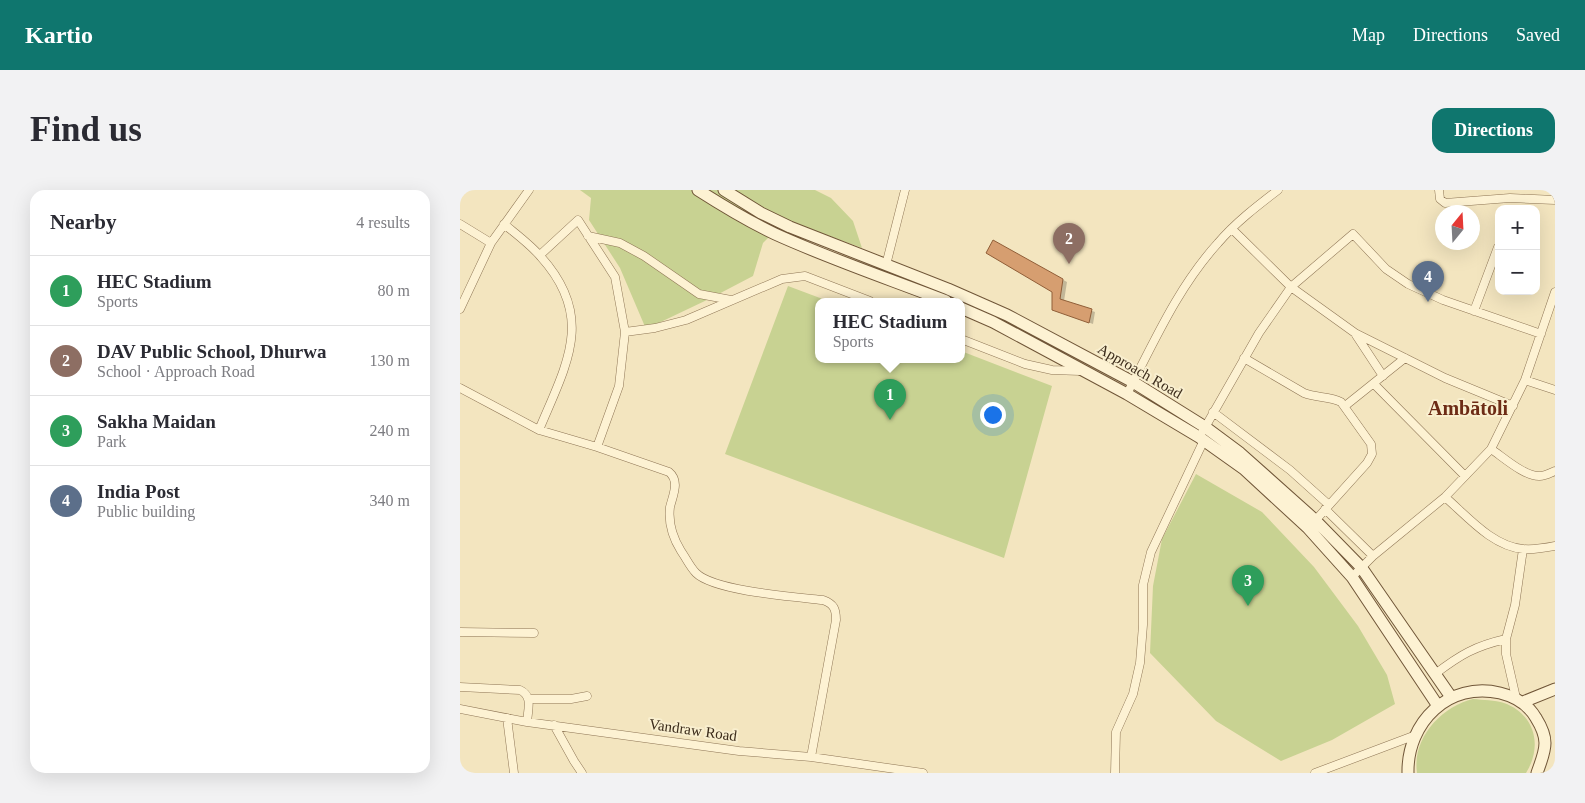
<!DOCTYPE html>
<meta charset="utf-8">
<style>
:root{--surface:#fff;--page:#f2f2f3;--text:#2b2b33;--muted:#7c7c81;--line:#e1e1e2;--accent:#0f766e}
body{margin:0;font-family:"Times New Roman",serif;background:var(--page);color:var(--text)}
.controls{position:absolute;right:15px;top:15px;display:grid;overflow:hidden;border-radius:10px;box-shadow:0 5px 20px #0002}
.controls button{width:45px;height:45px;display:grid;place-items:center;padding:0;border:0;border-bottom:1px solid var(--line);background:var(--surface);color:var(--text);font:25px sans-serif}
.compass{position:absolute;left:975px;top:15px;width:45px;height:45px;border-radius:50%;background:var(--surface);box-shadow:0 5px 20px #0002;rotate:18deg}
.you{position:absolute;left:532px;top:224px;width:18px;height:18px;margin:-12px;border:4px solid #fff;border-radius:50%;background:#1a73e8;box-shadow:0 0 0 8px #1a73e833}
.badge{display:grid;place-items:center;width:32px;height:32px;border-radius:50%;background:var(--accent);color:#fff;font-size:16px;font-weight:700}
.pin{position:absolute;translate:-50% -41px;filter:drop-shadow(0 1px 2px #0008)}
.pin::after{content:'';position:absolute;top:26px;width:18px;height:15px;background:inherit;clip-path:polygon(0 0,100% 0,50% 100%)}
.popup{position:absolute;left:355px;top:108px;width:150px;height:65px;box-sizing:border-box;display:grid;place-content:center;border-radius:10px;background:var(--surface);filter:drop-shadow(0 1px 4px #0005);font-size:16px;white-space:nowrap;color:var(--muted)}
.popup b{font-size:19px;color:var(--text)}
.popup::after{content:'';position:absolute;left:50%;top:100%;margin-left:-10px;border:10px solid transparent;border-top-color:var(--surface)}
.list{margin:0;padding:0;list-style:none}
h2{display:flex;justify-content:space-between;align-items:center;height:65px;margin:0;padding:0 20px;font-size:21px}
h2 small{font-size:16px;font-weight:400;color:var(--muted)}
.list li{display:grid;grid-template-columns:32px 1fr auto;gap:15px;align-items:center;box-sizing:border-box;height:70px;padding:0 20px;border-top:1px solid var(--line)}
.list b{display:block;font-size:19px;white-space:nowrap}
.list p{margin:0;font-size:16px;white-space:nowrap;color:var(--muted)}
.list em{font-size:16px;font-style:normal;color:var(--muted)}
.map{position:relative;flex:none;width:1095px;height:583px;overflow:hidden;border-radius:15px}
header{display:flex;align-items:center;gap:30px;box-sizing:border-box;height:70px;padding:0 25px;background:var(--accent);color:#fff}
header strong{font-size:24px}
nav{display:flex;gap:28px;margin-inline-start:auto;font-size:18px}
.intro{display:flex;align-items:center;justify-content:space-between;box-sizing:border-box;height:120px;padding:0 30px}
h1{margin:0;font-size:35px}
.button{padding:12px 22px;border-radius:15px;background:var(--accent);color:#fff;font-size:18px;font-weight:700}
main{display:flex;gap:30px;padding:0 30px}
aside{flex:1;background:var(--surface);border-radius:15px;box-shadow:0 5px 20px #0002}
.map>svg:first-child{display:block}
</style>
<header>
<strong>Kartio</strong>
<nav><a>Map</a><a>Directions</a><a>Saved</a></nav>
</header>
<div class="intro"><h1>Find us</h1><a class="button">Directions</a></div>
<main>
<aside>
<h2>Nearby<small>4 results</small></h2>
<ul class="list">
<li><span class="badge" style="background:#2e9e5b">1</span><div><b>HEC Stadium</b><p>Sports</p></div><em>80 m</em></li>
<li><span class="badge" style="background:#8d6e63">2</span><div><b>DAV Public School, Dhurwa</b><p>School · Approach Road</p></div><em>130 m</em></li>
<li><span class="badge" style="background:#2e9e5b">3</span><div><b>Sakha Maidan</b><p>Park</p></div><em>240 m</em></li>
<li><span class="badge" style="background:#5c6f8a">4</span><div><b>India Post</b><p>Public building</p></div><em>340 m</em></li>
</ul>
</aside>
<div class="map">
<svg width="1095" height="583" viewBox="0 0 1095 583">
<rect width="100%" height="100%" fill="#f3e5bf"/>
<path fill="#c8d292" d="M120 0H355L371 8 393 31 402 58 326 30 303 53 293 86 249 109 186 139 160 78 129 30 131 8Z
M328 96 368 111H359V169H501V161L592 196 544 368 265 264Z
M736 284 802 322 854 377 898 436 927 485 935 514 872 550 821 571 756 531 690 463 693 396 702 349Z
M1013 509C1023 510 1035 510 1044 513 1075 524 1083 556 1066 583H957C952 548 981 517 1013 509Z"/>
<path fill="#0003" d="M534 52 607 92 604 111 635 122 633 134 598 121 594 101Z"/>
<path fill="#d69e70" stroke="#905e38" d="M533 50 603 89 600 109 632 119 629 133 592 120V102L526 63Z"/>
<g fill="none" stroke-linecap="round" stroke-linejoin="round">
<g stroke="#8e7555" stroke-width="9">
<path id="street" d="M979 0 980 9 985 13 1050 8 1095 10
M0 34 31 53
M44 34C56 44 71 55 81 67 136 128 106 175 79 240
M772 39 831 97 895 143 985 188 1053 216
M128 46 160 53 184 66 239 104 271 110
M80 65 118 30 155 87 165 142 159 196 137 257
M426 75 445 0
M0 119 31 53 69 0
M1014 121 1038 57
M165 142 195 138 226 130 322 89 345 86 410 111
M896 145 923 186
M501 149 565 174 592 180 620 181
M784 168 844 203C856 208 869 206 881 212L911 254 912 264 907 273 853 333
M1065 190 1095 200
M914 194 1005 286
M0 198 79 240 137 257 209 282C220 291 213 305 210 317 208 333 213 348 221 361 226 368 230 377 236 383 254 401 335 407 363 410 374 414 376 419 376 430L351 567
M667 204C694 152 718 97 758 53 775 33 797 16 818 0
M885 216 945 168
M753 222 830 280 869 315
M743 241 799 143 831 97 893 44 926 79 948 94 983 110 1081 144
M1031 259C1043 267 1065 287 1080 286 1085 286 1090 283 1095 281
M985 307C1008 327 1032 356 1063 359 1074 360 1085 358 1095 356
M865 319 913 366
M892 387 913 366 985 307 1031 259 1065 190 1095 102
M0 442 74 443
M975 484C1000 465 1015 456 1046 449
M0 497 60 500C73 506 68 519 67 532
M1056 508 1046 464V449L1055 415 1063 359
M69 509H111L127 506
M0 519 67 532 279 561 351 567 463 583
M47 528 54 583
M94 535 114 571 122 583
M655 583 656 542 673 504 680 473 683 435V395L691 362 744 250
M855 583 956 545"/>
</g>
<g stroke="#705638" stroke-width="13">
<path id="secondary" d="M238 0C263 16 288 31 315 44 370 69 429 89 486 111
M264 0 301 23 330 37 488 99 547 125 673 192 745 237 780 263 855 330 901 377 991 507
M501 118 533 132 667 204 739 247 784 279 848 338 892 387 978 516
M1063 512 1095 499
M948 583C947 532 989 491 1040 503 1056 507 1068 514 1076 528 1081 536 1085 544 1085 553 1085 563 1080 574 1077 583"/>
</g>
<use href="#street" stroke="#fdf2d3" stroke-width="8"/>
<use href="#secondary" stroke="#fdf2d3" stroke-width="11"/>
</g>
<g text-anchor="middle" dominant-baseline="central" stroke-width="4" stroke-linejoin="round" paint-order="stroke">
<g font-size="15" fill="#3c2c1b" stroke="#f9efcf">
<text transform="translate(680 181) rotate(30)">Approach Road</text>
<text transform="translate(233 540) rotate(8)">Vandraw Road</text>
</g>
<g font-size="20" font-weight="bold" fill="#6d2b15" stroke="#f9efcf">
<text x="1008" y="218">Ambātoli</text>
</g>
</g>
</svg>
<div class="controls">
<button>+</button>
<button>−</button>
</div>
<svg class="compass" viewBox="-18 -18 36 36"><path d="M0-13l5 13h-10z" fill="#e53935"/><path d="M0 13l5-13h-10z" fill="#7c7c81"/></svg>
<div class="you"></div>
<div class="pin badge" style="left:430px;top:230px;background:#2e9e5b">1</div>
<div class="popup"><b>HEC Stadium</b>Sports</div>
<div class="pin badge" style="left:609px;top:74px;background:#8d6e63">2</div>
<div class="pin badge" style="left:788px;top:416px;background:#2e9e5b">3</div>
<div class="pin badge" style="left:968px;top:112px;background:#5c6f8a">4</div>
</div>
</main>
